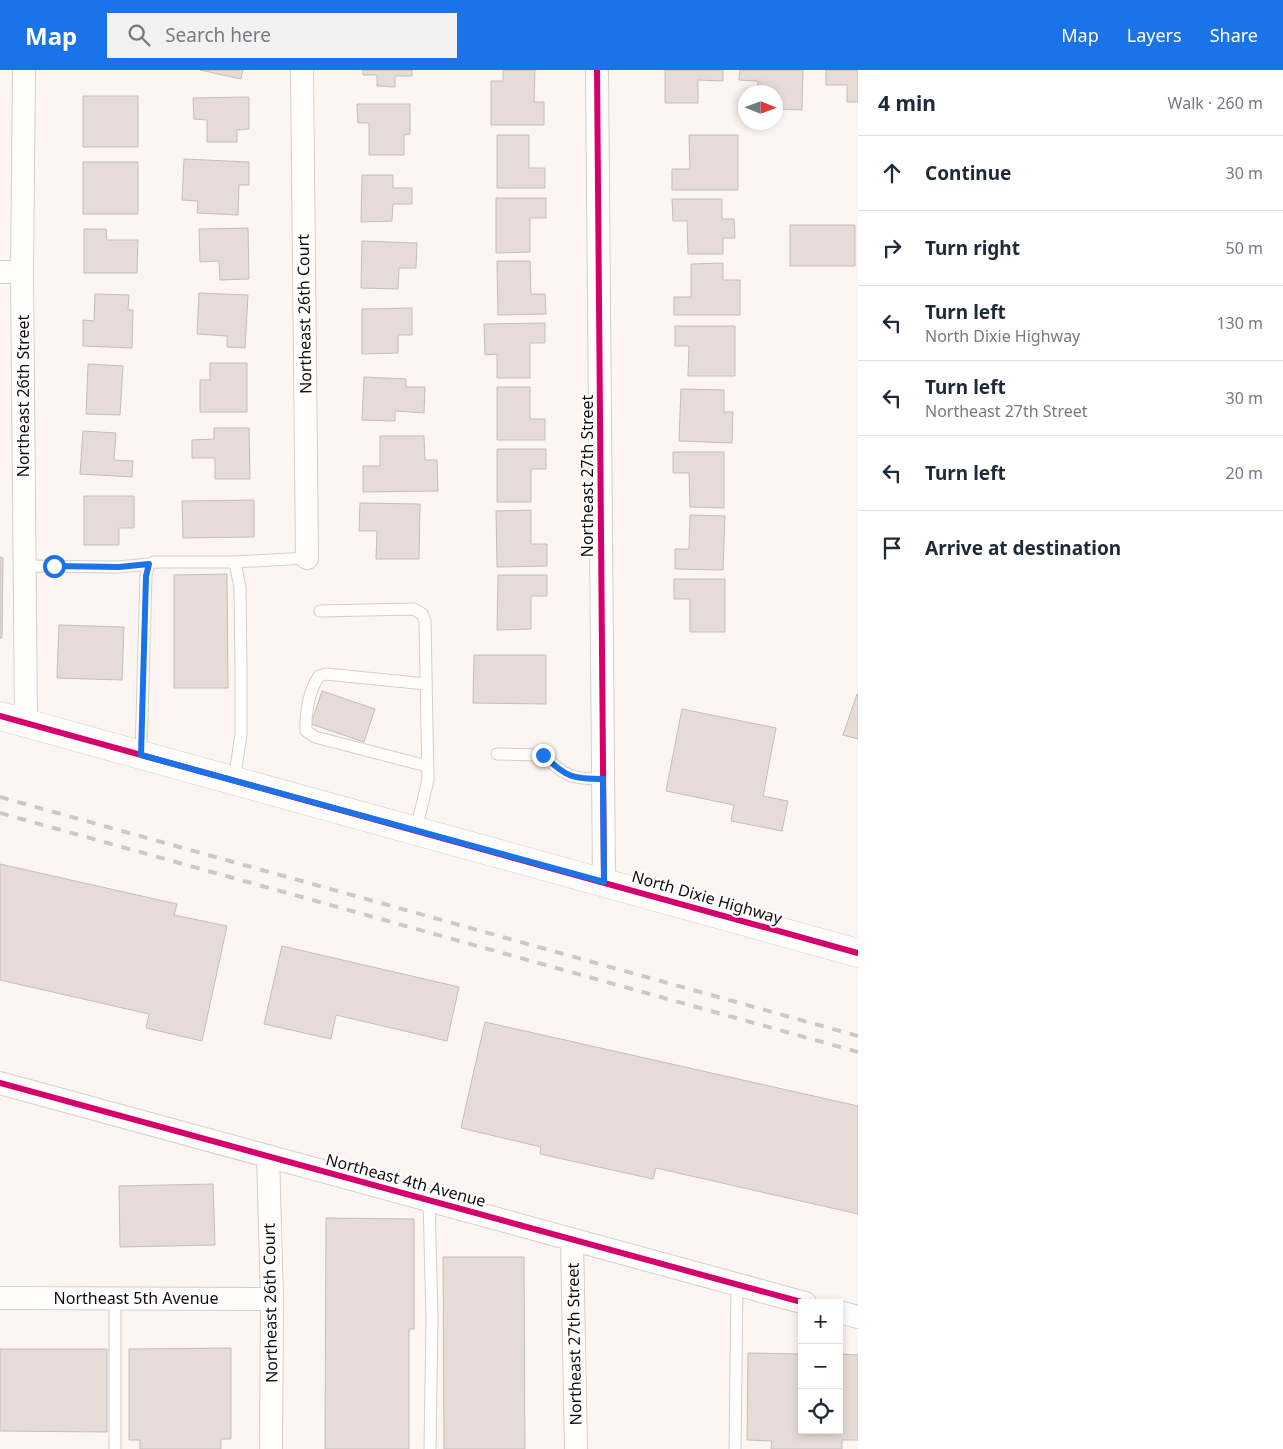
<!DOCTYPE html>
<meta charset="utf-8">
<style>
:root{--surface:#fff;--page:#f2f2f3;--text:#1f2937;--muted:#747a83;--line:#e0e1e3;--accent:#1a73e8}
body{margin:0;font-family:"Noto Sans",sans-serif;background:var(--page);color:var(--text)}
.controls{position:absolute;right:15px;bottom:15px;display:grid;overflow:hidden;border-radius:0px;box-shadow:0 2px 8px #0003}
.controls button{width:45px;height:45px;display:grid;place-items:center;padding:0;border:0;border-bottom:1px solid var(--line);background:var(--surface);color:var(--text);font:25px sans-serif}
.compass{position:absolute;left:738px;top:15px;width:45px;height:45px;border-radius:50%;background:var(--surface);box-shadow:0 2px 8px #0003;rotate:91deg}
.stop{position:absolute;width:15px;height:15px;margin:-11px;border:4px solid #1a73e8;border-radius:50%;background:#fff}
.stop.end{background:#1a73e8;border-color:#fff;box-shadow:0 1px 5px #0008}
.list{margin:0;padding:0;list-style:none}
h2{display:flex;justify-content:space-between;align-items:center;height:65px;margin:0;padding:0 20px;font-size:21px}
h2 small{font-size:16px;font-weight:400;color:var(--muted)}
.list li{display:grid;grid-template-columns:32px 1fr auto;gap:15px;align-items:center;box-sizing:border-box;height:75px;padding:0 20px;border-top:1px solid var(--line)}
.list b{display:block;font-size:19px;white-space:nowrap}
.list p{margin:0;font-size:16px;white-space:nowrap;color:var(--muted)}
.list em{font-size:16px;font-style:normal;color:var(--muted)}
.icon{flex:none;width:28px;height:28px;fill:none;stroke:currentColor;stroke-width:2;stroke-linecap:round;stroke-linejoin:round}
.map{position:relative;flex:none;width:858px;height:1379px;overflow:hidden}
header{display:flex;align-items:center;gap:30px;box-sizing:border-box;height:70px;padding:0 25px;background:var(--accent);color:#fff}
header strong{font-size:24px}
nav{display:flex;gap:28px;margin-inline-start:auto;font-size:18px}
.search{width:350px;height:45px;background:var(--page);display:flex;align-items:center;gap:12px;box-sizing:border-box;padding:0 18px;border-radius:0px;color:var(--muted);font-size:19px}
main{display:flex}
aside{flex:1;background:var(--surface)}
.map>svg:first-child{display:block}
</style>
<header>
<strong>Map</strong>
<div class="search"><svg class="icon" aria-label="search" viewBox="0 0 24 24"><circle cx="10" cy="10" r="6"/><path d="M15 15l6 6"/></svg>Search here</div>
<nav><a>Map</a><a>Layers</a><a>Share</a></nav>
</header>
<main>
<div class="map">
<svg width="858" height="1379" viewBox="0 0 858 1379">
<rect width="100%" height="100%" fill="#fcf5f2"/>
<path fill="#e6dbd7" stroke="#c3bebc" d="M200 0H243L241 9Z
M363 0H412V6H395V17L377 16V5H363Z
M503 0H535L534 32H544V55H491V11H503Z
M665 0H723V11L698 10V33H665Z
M740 0H803L802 40 776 39V22H757L758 11 739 10Z
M826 0H858V32H847V15H826Z
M83 26H138V77H83Z
M249 27V59L237 60V72H207V50L194 49 193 28Z
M357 34H410V64L404 65V85H369V53H358Z
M497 65H529V98H545V118H497Z
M689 65H738V120H672V99H690Z
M184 89 249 92V115H239L238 145 197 143 198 131 182 130Z
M83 92H138V144H83Z
M362 105H393V118H412V134H393L392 151 361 152Z
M496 128H546V148H530V182L496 183Z
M672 129H722V149H734L735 168H723V184H688L687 151H673Z
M790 155H855V196H790Z
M248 158 249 209 220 210 219 191 200 192 199 159Z
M84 159H106L107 170H138L137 203H84Z
M362 171 417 173 416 198H399L398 219 361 218Z
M497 191H530L531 224H545L546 244 498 245Z
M723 193V210H740V245H674V227H691V194Z
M199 223 248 225 245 278 227 277V266L197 264Z
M95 224 129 225 128 240H133L132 278 83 276V250L94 251Z
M412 238V265H398V283L362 284V239Z
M545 253V273H530V308H497V284L485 285 484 254Z
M675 256H735V306H688L689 276H675Z
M210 293H247V342H200V310H210Z
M88 294 123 296 120 345 86 344Z
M364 307 406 309V317H425L424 343 395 341V351L362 350Z
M497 317H530V349H545V370H497Z
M681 319 724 320V342H733L732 373 679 371Z
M214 358H249L250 409H215V388H192V370L214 369Z
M83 361 116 363 114 390 133 391 132 407 80 404Z
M380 366H424L425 390H437L438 421 363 422V396H380Z
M497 379H546V399H531V432H497Z
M673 382H724V438L690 437 689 403H673Z
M84 426H134V458H119V475H84Z
M254 430V467L183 468 182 431Z
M360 433 420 434 419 489H376L377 461H359Z
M531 440V474H547V496L497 497 496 441Z
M690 445 725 446 723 500 675 499V479H689Z
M0 487 3 488 2 568H0Z
M227 504 228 618H174V505Z
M498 505H547V526H531V559L497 560Z
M674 509H725V562H690V529H674Z
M59 555 124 557 122 610 57 608Z
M474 585H546V634L473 633Z
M322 621 375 639 364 672 311 654Z
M857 624H858V669L843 665Z
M682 639 776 658 763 726 788 731 782 761 731 751 734 735 666 721Z
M0 794 177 834 174 845 227 856 202 971 146 958 149 944 0 910Z
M282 876 459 917 447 971 336 945 331 969 264 954Z
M485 952 858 1036V1144L656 1098 653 1109 540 1084 541 1077 461 1058Z
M213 1114 215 1175 120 1177 119 1116Z
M326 1148 414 1149V1259H409V1379H325Z
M443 1187H524L525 1379H444Z
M231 1278V1369H221V1379H140V1370H129V1279Z
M0 1279H107V1362L0 1361Z
M748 1283 802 1284V1360H839V1284L858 1285V1370H842V1379H771L772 1371 747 1370Z"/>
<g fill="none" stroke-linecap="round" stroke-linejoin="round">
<g stroke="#d4cfcd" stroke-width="13">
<path id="lane" d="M24 496 119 497 149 494 154 492H235L307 488
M320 541 414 539 422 544 425 551 428 710 416 760
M426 614 326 604 319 606C309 621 305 643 306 661L315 667 427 696
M141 684 146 506 149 494
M497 684 543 685C566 707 572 709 603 709
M234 710 241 665V599L240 518 235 492
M429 1130 432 1248 430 1379
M115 1228V1379
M735 1379 737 1214"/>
</g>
<g stroke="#d4cfcd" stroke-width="24">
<path id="street" d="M24 0 22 202 26 653
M302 0 307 488
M597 0 604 812
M0 202H22
M0 1013 805 1233
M268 1086 272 1229 271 1379
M572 1170 576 1379
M0 1228 272 1229
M839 1242 858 1247"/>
</g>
<g stroke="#d4cfcd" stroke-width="29">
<path id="secondary" d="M0 646 858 883"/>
</g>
<use href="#lane" stroke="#fffefd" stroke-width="11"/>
<use href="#street" stroke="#fffefd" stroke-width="22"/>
<use href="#secondary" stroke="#fffefd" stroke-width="28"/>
<path stroke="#cccac9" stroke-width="4" stroke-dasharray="9 9" stroke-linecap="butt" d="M0 727 858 966
M0 743 858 982"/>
<g stroke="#fff" stroke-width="9">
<path id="cycleway" d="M597 0 604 812
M0 646 858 883
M0 1013 805 1233"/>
</g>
<use href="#cycleway" stroke="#d6006c" stroke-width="6"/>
</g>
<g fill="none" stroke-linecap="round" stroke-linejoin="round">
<path stroke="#1a73e8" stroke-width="6" d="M54 496 119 497 149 494 146 506 141 685 604 812 603 709C572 709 566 707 543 685"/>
</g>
<g text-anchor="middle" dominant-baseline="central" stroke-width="4" stroke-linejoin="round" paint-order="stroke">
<g font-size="16" fill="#110c0b" stroke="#fff">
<text transform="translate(304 244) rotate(-91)">Northeast 26th Court</text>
<text transform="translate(23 326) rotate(-90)">Northeast 26th Street</text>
<text transform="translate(587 406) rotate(-90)">Northeast 27th Street</text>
<text transform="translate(707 827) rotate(16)">North Dixie Highway</text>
<text transform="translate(406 1110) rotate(15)">Northeast 4th Avenue</text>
<text x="136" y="1228">Northeast 5th Avenue</text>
<text transform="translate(270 1233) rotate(-91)">Northeast 26th Court</text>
<text transform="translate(574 1274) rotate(-91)">Northeast 27th Street</text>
</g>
</g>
</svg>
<div class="controls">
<button>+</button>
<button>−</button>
<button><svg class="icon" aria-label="locate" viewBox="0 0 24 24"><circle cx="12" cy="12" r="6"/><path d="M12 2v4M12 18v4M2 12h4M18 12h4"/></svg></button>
</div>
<svg class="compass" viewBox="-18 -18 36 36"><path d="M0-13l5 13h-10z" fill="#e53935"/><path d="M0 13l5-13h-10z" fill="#747a83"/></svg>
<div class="stop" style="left:54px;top:496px"></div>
<div class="stop end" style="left:543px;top:685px"></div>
</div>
<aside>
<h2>4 min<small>Walk · 260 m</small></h2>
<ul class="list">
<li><svg class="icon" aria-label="ahead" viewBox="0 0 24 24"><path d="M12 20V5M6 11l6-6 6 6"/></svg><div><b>Continue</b></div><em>30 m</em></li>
<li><svg class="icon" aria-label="right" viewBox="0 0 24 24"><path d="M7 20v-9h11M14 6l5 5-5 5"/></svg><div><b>Turn right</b></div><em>50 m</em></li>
<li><svg class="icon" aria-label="left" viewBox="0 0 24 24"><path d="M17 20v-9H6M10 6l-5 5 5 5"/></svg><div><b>Turn left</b><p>North Dixie Highway</p></div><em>130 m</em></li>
<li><svg class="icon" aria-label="left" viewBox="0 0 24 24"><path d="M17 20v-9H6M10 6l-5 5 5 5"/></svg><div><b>Turn left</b><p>Northeast 27th Street</p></div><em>30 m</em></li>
<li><svg class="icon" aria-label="left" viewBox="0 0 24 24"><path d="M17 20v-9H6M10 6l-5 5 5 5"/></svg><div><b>Turn left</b></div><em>20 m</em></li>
<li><svg class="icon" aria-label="arrive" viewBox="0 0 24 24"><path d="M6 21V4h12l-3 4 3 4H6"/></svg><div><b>Arrive at destination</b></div></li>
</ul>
</aside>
</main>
